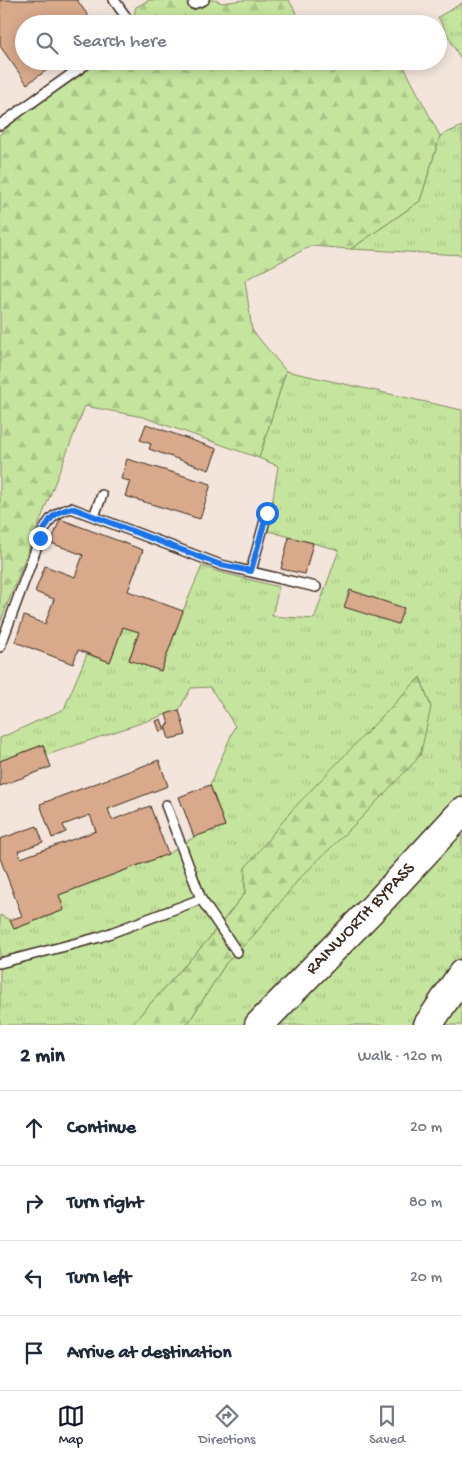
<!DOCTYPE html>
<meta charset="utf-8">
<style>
:root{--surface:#fff;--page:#f6f6f7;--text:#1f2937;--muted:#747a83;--line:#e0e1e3;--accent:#111827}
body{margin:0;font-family:"Gochi Hand",sans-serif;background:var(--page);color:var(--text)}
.stop{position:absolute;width:15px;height:15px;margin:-11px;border:4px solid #1a73e8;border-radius:50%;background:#fff}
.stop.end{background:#1a73e8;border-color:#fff;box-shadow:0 1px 5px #0008}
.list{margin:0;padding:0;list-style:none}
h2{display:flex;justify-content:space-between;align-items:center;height:65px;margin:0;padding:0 20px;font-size:21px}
h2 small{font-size:16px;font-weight:400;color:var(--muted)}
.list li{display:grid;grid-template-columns:32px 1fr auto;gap:15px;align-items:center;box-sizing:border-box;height:75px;padding:0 20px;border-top:1px solid var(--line)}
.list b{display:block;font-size:19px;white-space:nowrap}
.list em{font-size:16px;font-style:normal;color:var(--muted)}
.icon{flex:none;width:28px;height:28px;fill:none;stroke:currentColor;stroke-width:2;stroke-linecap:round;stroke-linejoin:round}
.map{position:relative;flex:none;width:462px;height:1025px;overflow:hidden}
.search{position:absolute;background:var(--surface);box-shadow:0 2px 12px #0003;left:15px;right:15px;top:15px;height:55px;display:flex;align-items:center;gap:12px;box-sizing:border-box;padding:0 18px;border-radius:28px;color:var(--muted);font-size:19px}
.sheet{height:365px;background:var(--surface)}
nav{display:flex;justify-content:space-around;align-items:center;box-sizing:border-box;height:70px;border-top:1px solid var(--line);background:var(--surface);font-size:14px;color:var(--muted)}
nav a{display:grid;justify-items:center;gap:2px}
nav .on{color:var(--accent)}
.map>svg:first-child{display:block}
</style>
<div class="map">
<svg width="462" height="1025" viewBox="0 0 462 1025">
<defs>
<pattern id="grass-tufts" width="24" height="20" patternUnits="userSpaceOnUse" patternTransform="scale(1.25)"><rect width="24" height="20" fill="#c5e59e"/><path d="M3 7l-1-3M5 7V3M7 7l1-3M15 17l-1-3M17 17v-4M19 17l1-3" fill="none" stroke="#aac588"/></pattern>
<pattern id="forest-firs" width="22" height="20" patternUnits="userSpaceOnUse" patternTransform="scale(1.25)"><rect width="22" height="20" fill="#c5e59e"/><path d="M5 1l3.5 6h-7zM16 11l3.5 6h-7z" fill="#aac588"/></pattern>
</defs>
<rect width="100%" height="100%" fill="#f3e5dc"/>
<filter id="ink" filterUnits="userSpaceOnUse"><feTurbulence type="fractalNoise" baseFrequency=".02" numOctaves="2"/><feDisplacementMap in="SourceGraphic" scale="10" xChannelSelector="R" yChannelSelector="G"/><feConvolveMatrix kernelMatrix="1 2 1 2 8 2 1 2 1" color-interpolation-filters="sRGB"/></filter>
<g filter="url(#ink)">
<path fill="url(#grass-tufts)" stroke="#80885e" d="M462 3V62L438 17Z
M462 126V255L351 249 420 201 440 136Z
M286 371 462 410V1025H187L226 963 254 935 431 707 420 677 245 868V893L207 941 131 1025H0V915L10 920 14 929 64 910 59 895 168 854 194 837 225 826 210 785 235 726 210 687 191 688 179 710 47 755 42 745 0 761V738L64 709 87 654 110 662 123 627 139 632 129 660 161 671 183 611 202 566 219 572 279 587 272 616 314 619 339 550 268 531 278 466 259 458Z"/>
<path fill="url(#forest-firs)" stroke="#80885e" d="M149 0H215L222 3 244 0H289L302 24H132L136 7Z
M101 61H323L331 74 354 61H401L440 136 420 201 351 249 311 246 245 280 252 330 286 371 259 458 143 417 85 406 0 623V134L16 120Z
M420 677 431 707 420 756 362 817 299 879 254 935 226 963 187 1025H131L207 941 245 893V868L292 810Z"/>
<path fill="#d8a98b" stroke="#3b2a1e" d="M0 0H77L94 24H24V61H60L27 84 0 46Z
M146 424 217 449 209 470 149 449 151 444 140 440Z
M127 459 211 484 200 519 125 496 130 481 121 479Z
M60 519 143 550 128 591 183 611 161 671 129 660 139 632 123 627 110 662 78 650 73 664 15 642 24 616 45 624 54 599 35 592 45 566 75 577 83 555 51 543Z
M289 537 313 543 305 574 281 569Z
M350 590 404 608 398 624 344 607Z
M179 710 186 735 169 739 165 726 169 725 166 714Z
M161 719 165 730 160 732 156 721Z
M43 745 51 767 0 786V761Z
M159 760 168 786 108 809 112 820 150 806 168 854 59 895 64 910 14 929 10 920 22 916 0 858V839L37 826 43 842 18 851 21 858 96 831 90 815 63 825 66 832 52 838 40 804Z
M210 785 225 826 194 837 179 797Z"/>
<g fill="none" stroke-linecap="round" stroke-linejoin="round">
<g stroke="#3b2a1e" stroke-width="12">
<path id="service" d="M114 0 131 24
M193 4 204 0
M0 125 90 61
M94 516 102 495
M251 571 267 513
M0 647 40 538C49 520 51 514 71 508L221 565 316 587
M166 805 201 899 237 952
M0 963 100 937 201 899"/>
</g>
<g stroke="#3b2a1e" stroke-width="31">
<path id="trunk" d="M259 1025 379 902 462 812
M428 1025 462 974"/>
</g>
<use href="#service" stroke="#fff" stroke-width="9"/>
<use href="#trunk" stroke="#fff" stroke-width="28"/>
</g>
</g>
<g fill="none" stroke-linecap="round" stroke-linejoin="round" filter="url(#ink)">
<path stroke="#1a73e8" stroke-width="6" d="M40 538C49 520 51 513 72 508L221 565 251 571 267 513"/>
</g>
<g text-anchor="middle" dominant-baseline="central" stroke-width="4" stroke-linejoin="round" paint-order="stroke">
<g font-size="18" fill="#3b2a1e" stroke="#fff">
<text transform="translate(361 919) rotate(-46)">RAINWORTH BYPASS</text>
</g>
</g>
</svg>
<div class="stop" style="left:267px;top:513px"></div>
<div class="stop end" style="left:40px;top:538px"></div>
<div class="search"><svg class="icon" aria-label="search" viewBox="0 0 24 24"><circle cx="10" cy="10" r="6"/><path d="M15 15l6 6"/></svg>Search here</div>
</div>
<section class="sheet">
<h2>2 min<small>Walk · 120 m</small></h2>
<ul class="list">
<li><svg class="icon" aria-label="ahead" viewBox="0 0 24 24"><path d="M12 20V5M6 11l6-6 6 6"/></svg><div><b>Continue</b></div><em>20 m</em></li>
<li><svg class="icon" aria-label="right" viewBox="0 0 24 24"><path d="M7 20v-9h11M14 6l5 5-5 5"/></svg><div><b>Turn right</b></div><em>80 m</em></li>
<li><svg class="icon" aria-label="left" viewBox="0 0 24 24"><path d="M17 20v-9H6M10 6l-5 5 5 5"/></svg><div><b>Turn left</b></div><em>20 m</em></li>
<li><svg class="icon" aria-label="arrive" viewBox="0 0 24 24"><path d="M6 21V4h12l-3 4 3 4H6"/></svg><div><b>Arrive at destination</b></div></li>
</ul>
</section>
<nav>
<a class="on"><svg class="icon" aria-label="map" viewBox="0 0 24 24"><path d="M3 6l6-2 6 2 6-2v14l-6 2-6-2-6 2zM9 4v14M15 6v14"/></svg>Map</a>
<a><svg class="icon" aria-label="directions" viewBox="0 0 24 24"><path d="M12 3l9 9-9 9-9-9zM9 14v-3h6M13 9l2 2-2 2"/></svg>Directions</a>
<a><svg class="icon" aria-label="saved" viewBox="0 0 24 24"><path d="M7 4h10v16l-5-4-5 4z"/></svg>Saved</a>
</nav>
